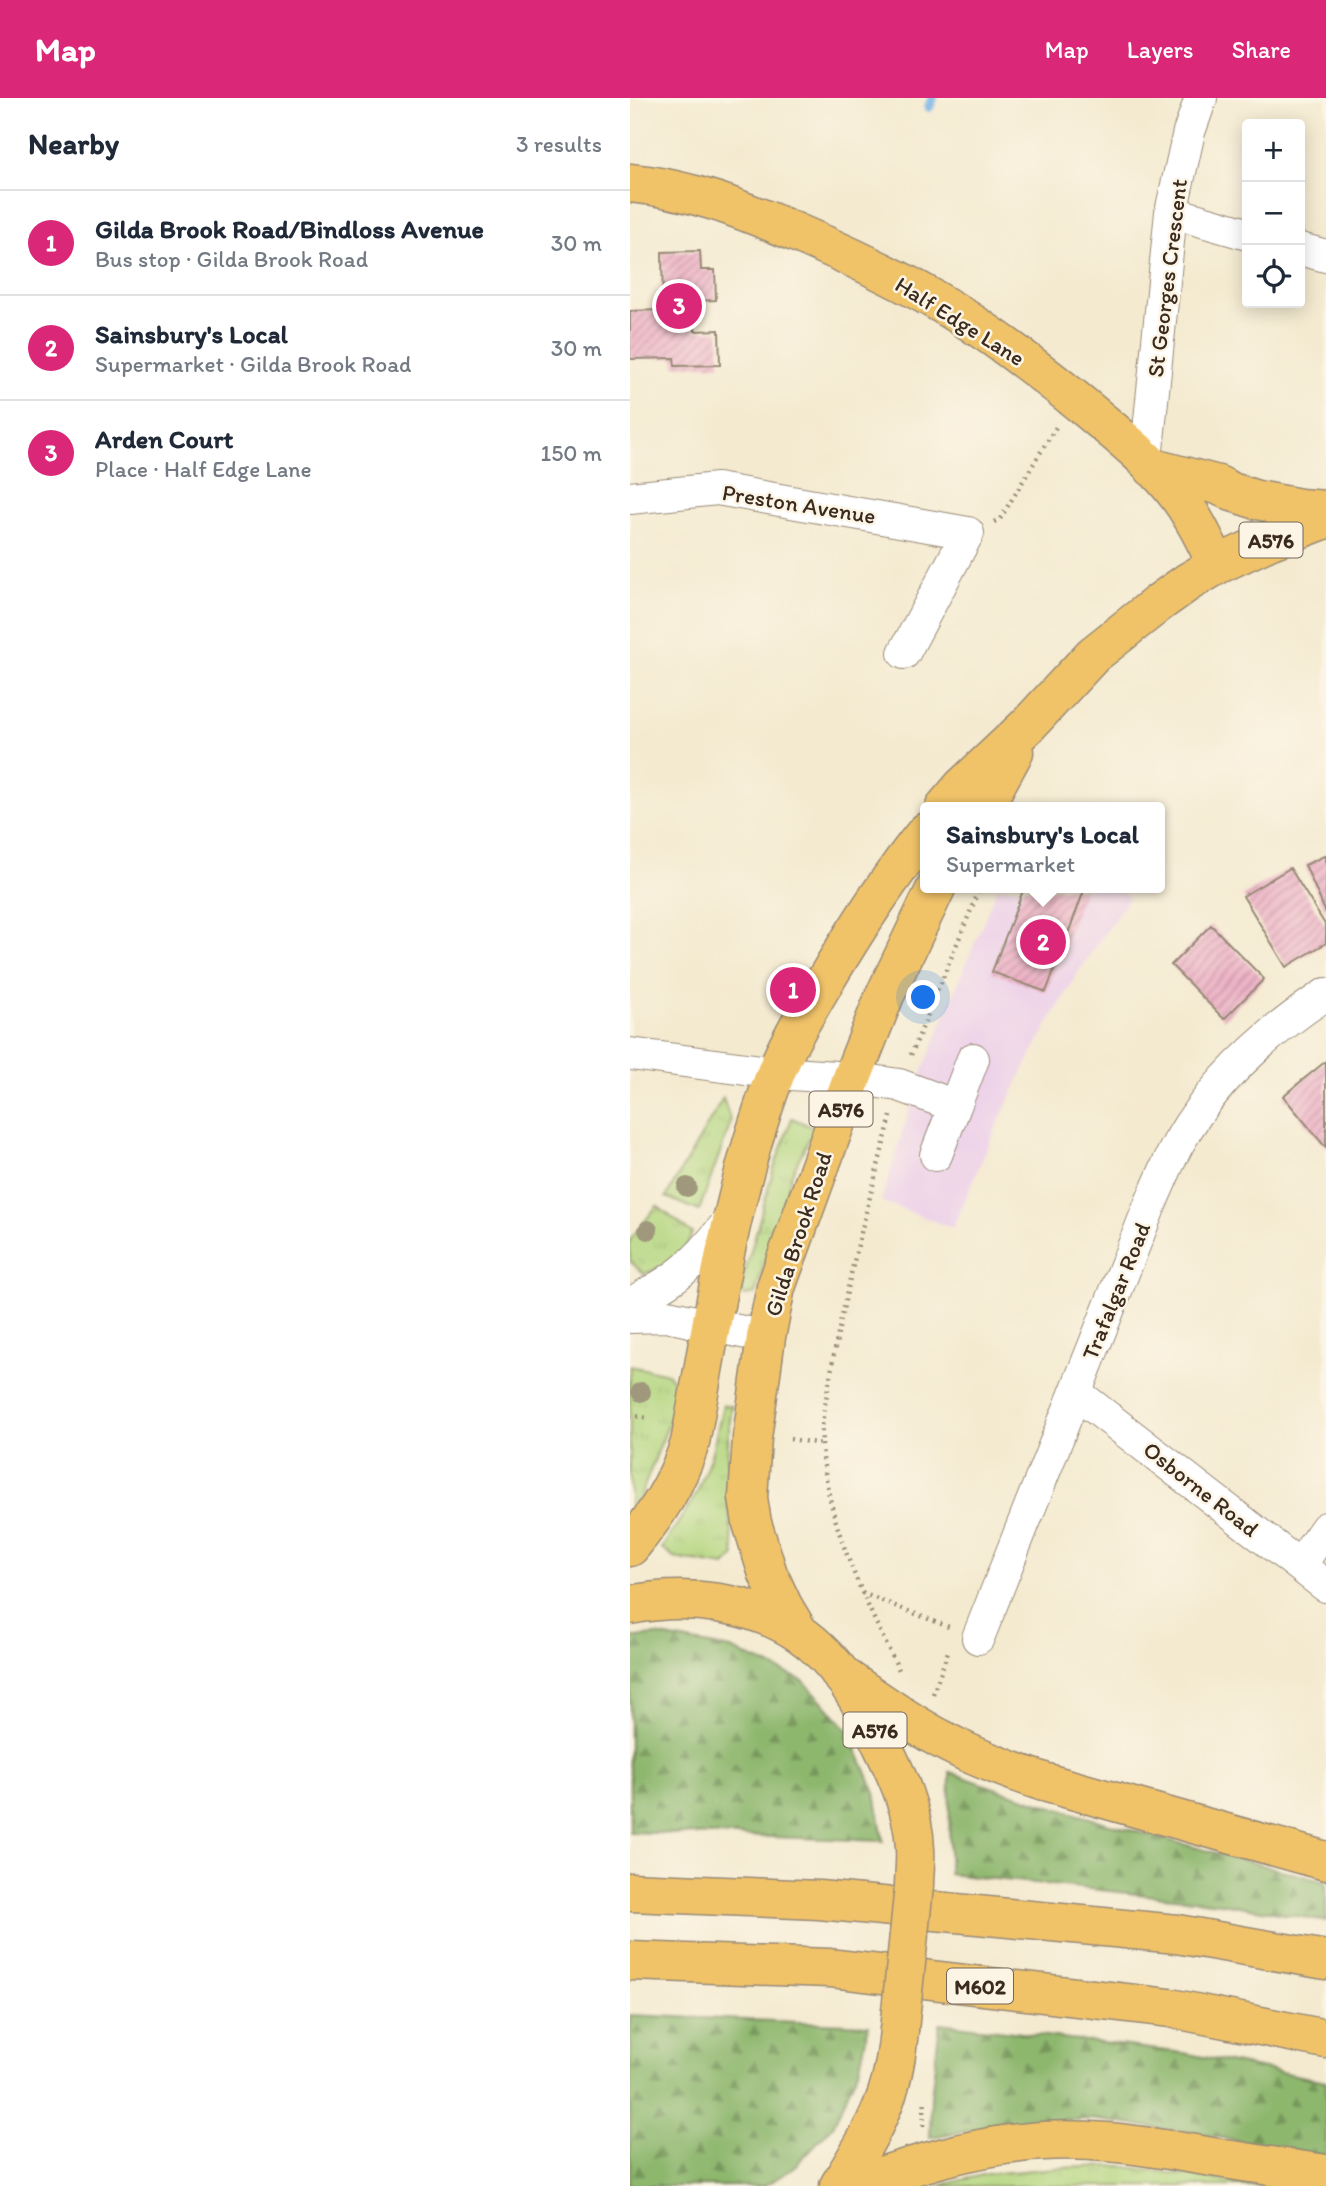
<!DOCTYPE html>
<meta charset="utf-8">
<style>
:root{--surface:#fff;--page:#f2f2f3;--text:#1f2937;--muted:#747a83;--line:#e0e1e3;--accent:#db2777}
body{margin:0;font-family:Itim,sans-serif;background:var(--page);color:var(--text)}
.controls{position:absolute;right:21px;top:21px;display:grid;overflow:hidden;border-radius:7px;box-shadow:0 4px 18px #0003}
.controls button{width:63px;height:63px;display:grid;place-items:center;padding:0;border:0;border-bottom:2px solid var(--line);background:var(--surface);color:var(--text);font:35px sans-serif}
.you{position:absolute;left:294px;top:900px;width:24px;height:24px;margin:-18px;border:5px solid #fff;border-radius:50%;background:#1a73e8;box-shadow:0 0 0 10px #1a73e833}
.badge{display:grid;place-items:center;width:46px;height:46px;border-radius:50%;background:var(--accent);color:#fff;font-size:23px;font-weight:700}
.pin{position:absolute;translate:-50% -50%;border:4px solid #fff;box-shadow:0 2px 7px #0006}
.popup{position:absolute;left:290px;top:704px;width:245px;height:91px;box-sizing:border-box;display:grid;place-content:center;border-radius:7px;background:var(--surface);filter:drop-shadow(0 2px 5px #0005);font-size:23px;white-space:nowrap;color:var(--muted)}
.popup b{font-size:26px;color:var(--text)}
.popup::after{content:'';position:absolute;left:50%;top:100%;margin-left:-14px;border:14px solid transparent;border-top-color:var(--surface)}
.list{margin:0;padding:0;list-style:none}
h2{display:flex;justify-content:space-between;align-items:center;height:91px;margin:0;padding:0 28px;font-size:30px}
h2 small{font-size:23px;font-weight:400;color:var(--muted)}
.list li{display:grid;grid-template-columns:46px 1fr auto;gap:21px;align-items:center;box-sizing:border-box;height:105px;padding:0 28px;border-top:2px solid var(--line)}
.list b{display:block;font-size:26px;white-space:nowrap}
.list p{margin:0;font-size:23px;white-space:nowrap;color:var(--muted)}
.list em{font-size:23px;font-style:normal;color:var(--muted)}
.icon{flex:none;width:38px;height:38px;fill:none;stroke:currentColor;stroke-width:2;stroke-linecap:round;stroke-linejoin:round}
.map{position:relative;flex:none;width:696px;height:2088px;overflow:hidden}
header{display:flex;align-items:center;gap:42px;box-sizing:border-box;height:98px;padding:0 35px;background:var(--accent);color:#fff}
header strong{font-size:33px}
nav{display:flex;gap:38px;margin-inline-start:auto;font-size:24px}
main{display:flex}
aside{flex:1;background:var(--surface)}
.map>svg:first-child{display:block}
</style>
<header>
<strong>Map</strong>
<nav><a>Map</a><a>Layers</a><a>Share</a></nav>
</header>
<main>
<aside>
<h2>Nearby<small>3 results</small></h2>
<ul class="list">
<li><span class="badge">1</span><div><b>Gilda Brook Road/Bindloss Avenue</b><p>Bus stop · Gilda Brook Road</p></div><em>30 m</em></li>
<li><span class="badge">2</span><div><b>Sainsbury's Local</b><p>Supermarket · Gilda Brook Road</p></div><em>30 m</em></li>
<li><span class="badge">3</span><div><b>Arden Court</b><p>Place · Half Edge Lane</p></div><em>150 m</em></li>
</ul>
</aside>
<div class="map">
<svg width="696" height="2088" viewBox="0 0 696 2088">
<defs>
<pattern id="grass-tufts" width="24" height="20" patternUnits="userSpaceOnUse" patternTransform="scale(1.75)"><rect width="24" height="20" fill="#b3d67f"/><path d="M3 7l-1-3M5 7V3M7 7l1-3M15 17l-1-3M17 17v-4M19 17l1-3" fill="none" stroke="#9bb86d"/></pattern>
<pattern id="forest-firs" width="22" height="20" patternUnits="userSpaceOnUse" patternTransform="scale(1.75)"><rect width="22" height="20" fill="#8eb76e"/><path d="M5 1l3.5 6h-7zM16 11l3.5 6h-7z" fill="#75955a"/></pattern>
<pattern id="building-hatch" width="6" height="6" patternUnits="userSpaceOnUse" patternTransform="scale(1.75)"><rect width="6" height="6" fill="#ecadc4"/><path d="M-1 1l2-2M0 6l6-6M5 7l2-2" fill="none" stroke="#c08d9f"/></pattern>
</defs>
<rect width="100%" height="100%" fill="#fcf5e5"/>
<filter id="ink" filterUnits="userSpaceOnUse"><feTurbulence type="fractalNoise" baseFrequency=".0143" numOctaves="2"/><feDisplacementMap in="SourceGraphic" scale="14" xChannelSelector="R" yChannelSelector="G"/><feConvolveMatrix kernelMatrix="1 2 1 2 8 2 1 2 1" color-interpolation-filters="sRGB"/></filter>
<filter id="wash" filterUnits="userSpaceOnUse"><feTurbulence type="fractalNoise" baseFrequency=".00686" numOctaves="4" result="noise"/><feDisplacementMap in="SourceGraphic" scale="28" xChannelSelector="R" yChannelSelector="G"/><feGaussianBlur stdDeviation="1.57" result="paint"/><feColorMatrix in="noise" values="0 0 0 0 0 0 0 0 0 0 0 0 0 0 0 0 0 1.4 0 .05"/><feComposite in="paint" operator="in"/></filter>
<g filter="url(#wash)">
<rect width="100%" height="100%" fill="#f4ead0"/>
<path fill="#edd1e9" d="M367 790H490L499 800 449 873 406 947 367 1027 323 1130 251 1103 287 987Z"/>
<path fill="url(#grass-tufts)" stroke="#77804e" stroke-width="2" d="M93 1000 101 1024 69 1113 36 1099Z
M162 1020 184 1030 162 1075 125 1196 113 1198 112 1185 143 1073Z
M27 1108 62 1135C51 1166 42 1165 14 1176L0 1163V1142Z
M0 1268 38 1276 45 1285 42 1317 10 1399 0 1411Z
M93 1307 102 1308C94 1364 96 1403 105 1458L95 1468 44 1460 32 1450 67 1395 82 1354Z
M491 2068 631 2088H307L357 2076 427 2070Z"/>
<path fill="url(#forest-firs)" stroke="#647046" stroke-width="2" d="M25 1537 101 1551 174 1583 218 1632 245 1694 253 1743 0 1734V1540Z
M320 1674C442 1720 570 1750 696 1784V1823L591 1805 319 1776Z
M0 1917 239 1927 230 1968 203 2028 161 2072 133 2088H0Z
M310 1925 553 1955 696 1983V2058L564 2035 461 2021 397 2024 300 2039 301 1999Z"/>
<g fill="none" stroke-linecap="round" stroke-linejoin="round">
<path stroke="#73b1e6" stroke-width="10" d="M299 9 303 0"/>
</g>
<g id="blocks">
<path fill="url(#building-hatch)" d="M70 153 71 172H85L86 202 64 203 65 233 89 232 90 267 45 268 44 260 0 261V213L33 212 32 154Z
M696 757V815L675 767Z
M660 770 696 828V845L656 869 613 798Z
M394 790H455L416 894 362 874Z
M581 827 634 881 594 921 541 867Z
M696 963V1050L653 998Z"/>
</g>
</g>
<g filter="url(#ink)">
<use href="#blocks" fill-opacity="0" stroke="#988a77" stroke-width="2"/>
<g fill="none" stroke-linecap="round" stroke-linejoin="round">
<g stroke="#988a77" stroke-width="34">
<path id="minor" d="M541 114 617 136
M670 151 696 158
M516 362 541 114 559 34 571 0
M0 400 87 391 338 435 274 555
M0 956 146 975 222 980 269 987 325 1008 343 961
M306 1057 325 1008
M0 1207C12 1198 25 1192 37 1184 64 1167 83 1143 102 1119
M0 1219 37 1218 136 1239
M446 1295 696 1488
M670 1467 696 1430
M348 1540 520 1107C529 1086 538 1064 549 1044 584 982 637 935 696 896"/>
</g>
<g stroke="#988a77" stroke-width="41">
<path id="major" d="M0 85C58 90 114 112 167 135 214 155 261 177 305 202 357 232 406 270 452 307 483 333 516 358 542 390 561 413 574 440 587 467
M523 370 588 387 602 394 627 402 670 410 696 412
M315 709 332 689 398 627 463 557 530 504 558 484 587 467 641 442 696 421
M354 709 384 654
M0 1449C28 1415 46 1387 60 1345 83 1221 100 1096 145 977 157 946 175 917 192 888 224 834 257 782 296 734
M0 1507C56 1496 121 1503 169 1535 207 1561 232 1604 251 1645 267 1677 284 1714 285 1751 286 1763 284 1776 284 1788
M169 1535 153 1508 138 1476 122 1425 118 1400 122 1340 136 1239 146 1189 222 980 255 897 306 790
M209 2088C227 2058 246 2029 257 1996 264 1975 267 1954 269 1932"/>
</g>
<g stroke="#988a77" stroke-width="41">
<path id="highway" d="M210 1576C250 1604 290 1632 334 1653 360 1665 387 1675 414 1684L696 1763
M0 1794 189 1802 547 1836 696 1862
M0 1863 200 1870 540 1910 696 1941
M220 2088C276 2070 331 2051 390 2045 450 2037 511 2047 570 2057 612 2064 654 2070 696 2076"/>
</g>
<path stroke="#988a77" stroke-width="4.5" stroke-dasharray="2 5" stroke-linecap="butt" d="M364 424 370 421 426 329
M281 957 350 790
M261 1018C240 1099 218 1180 203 1262 199 1290 190 1319 192 1347 197 1427 234 1501 269 1572
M0 1317 17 1320
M160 1341 192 1346
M232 1495 319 1529
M303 1596 319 1551
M293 2028 295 2002"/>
<use href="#minor" stroke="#fff" stroke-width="32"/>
<use href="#major" stroke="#f1c369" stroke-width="38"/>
<use href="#highway" stroke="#f1c369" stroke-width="38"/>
<g stroke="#988a77" stroke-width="41" stroke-linecap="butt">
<path id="major-bridge" d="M269 1932 284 1788"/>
</g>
<use href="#major-bridge" stroke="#f1c369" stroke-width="38"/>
</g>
<g fill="#9f987b">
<circle cx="57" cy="1089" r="10"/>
<circle cx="18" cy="1132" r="10"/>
<circle cx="11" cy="1294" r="10"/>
</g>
</g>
<g text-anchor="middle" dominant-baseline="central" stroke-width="5" stroke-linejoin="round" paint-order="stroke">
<g fill="#fcf5e5" stroke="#75675a" stroke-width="2">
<rect x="609.5" y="424.5" width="63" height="35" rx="5"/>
<rect x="179.5" y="993.5" width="63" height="35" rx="5"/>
<rect x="213.5" y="1614.5" width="63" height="35" rx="5"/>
<rect x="317" y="1870.5" width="66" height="35" rx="5"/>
</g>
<g font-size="21" font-weight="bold" fill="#3b2a1e">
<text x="641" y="442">A576</text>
<text x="211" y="1011">A576</text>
<text x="245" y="1632">A576</text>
<text x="350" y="1888">M602</text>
</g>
<g font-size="23" fill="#3b2a1e" stroke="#fcf5e5">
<text transform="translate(537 180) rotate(-83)">St Georges Crescent</text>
<text transform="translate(330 223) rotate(32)">Half Edge Lane</text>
<text transform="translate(169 406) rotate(9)">Preston Avenue</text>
<text transform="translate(168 1136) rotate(-72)">Gilda Brook Road</text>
<text transform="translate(486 1193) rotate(-68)">Trafalgar Road</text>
<text transform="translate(571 1391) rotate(38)">Osborne Road</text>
</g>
</g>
</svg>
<div class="controls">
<button>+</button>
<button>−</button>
<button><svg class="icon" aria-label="locate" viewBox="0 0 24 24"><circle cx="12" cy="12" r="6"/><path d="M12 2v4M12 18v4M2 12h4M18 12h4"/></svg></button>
</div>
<div class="you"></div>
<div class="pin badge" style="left:163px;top:892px">1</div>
<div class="pin badge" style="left:413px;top:844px">2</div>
<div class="popup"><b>Sainsbury's Local</b>Supermarket</div>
<div class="pin badge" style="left:49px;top:208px">3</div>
</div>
</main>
